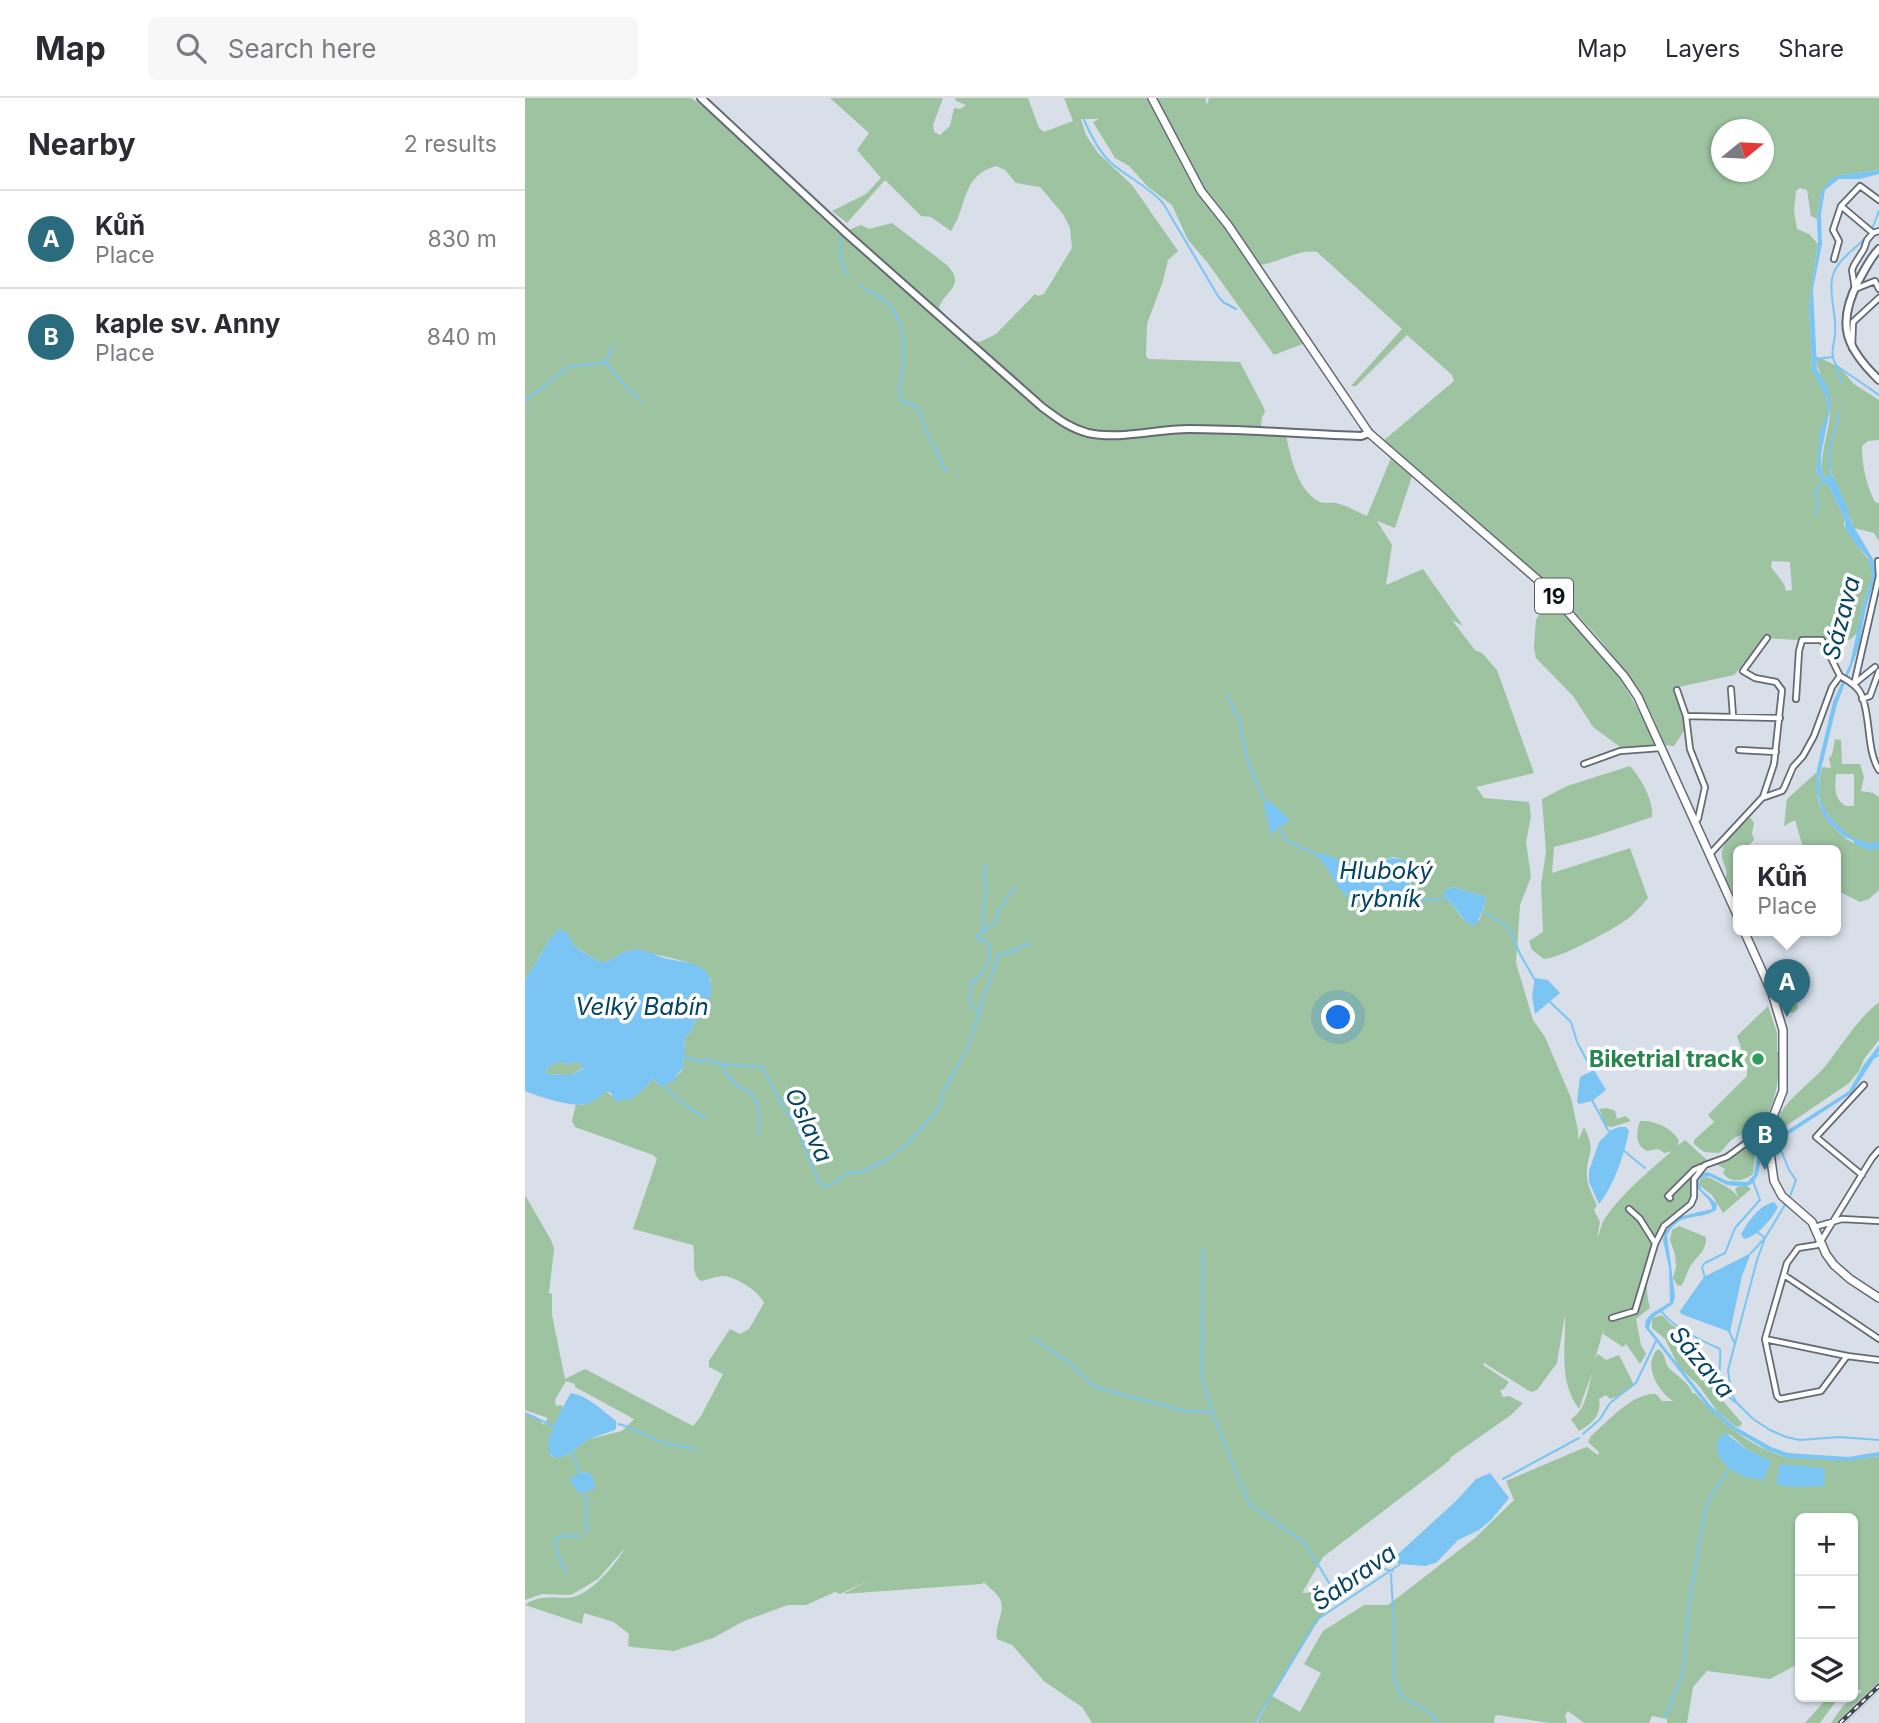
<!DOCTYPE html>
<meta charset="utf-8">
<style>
:root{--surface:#fff;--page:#f7f7f7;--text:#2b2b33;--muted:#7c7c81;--line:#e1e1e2;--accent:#2a6c7e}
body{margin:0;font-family:Inter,sans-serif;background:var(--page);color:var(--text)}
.controls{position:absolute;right:21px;bottom:21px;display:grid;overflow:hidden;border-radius:10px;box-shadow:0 2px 5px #0004}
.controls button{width:63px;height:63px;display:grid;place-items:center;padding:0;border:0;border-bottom:2px solid var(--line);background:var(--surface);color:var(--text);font:35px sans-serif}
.compass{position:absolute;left:1186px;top:21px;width:63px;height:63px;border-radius:50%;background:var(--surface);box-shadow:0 2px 5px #0004;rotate:72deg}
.you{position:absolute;left:814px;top:920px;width:24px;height:24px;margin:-18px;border:5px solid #fff;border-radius:50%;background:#1a73e8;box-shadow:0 0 0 10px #1a73e833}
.badge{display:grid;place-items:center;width:46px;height:46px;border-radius:50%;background:var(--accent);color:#fff;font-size:23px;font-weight:700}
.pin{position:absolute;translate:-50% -58px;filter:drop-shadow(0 2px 4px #0008)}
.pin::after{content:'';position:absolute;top:37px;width:24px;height:21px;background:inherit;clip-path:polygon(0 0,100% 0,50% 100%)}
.popup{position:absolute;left:1208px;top:747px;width:108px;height:91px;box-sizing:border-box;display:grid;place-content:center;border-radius:10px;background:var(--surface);filter:drop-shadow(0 2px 5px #0005);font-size:23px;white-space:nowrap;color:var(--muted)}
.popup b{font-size:26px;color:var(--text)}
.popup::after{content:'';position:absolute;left:50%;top:100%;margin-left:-14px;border:14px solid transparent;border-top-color:var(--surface)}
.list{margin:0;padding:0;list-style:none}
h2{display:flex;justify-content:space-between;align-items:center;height:91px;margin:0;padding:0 28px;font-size:30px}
h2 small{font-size:23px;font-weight:400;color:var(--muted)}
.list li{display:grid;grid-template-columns:46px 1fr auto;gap:21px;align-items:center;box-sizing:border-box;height:98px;padding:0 28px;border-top:2px solid var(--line)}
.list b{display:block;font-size:26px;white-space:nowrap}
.list p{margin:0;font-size:23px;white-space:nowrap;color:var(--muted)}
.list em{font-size:23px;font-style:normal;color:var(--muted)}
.icon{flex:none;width:38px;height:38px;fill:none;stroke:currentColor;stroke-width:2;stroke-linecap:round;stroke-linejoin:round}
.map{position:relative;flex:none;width:1354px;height:1625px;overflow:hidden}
header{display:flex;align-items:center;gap:42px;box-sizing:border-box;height:98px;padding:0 35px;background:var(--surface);border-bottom:2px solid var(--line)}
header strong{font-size:33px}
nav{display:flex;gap:38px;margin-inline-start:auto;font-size:24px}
.search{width:490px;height:63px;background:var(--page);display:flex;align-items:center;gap:18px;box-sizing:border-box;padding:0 24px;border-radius:10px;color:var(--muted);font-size:26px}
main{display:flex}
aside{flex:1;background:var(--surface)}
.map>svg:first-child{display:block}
</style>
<header>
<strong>Map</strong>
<div class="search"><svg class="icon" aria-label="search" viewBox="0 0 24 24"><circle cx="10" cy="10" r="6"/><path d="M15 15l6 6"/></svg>Search here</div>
<nav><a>Map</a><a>Layers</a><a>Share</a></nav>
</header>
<main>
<aside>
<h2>Nearby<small>2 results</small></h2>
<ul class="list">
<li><span class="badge">A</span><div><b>Kůň</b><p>Place</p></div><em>830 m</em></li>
<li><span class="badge">B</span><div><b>kaple sv. Anny</b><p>Place</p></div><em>840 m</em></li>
</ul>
</aside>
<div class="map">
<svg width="1354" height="1625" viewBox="0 0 1354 1625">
<rect width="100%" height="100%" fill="#d8dfe9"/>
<path fill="#c7d2e3" d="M1354 1584V1594L1322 1625H1311Z"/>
<path fill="#9dc3a1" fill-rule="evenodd" d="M0 0H166L181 10 314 136 336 127 344 131 367 125 422 167C442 188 419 193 414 210L443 241 455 244 471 236 510 196 513 198 519 196 547 150 545 130 538 116 515 89 491 85 480 72 471 68C436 78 443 107 426 133L406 119 396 118 360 82 322 125 307 113 341 96 356 80 332 52 344 35 305 0H418L408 27 409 34 415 37 425 28 429 10 435 11 441 7 431 3 430 0H503L514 30 519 34 548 23 539 0H624L668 88 703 131 780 245 749 257 682 164 663 142 647 107 623 89 604 68 590 60 568 24 574 21H556L561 37 573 55 607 87 653 153 643 162 638 183 622 226 621 257 623 261 715 264 739 310 740 314 737 319 736 328 739 331H760C764 353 771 393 795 404 800 406 805 404 811 405 821 407 832 414 842 418L866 360 887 378 870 430 852 423 867 447 861 487 898 471 938 528 927 522 950 552 957 555 972 572 1009 675 951 689 959 700 1004 704 1006 719 1001 744 1006 779 995 807 991 865 1008 922 1020 939 1046 1000 1053 1033V1042L1059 1029C1073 1056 1060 1056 1062 1080 1063 1089 1068 1099 1072 1107L1069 1112 1075 1124 1072 1141C1075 1135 1076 1126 1080 1120 1098 1094 1124 1073 1147 1053L1140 1055 1133 1051 1122 1053C1110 1048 1111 1034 1115 1023 1129 1022 1148 1030 1154 1043L1152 1048 1160 1042 1185 1065 1171 1082 1166 1108C1158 1114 1147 1121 1141 1130 1126 1152 1117 1184 1125 1210L1111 1221 1116 1247 1121 1256 1115 1266 1101 1246 1098 1249 1078 1236 1079 1230 1070 1261 1073 1256 1081 1262 1094 1257 1109 1287 1091 1299 1085 1301 1081 1297 1074 1301C1077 1317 1067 1326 1054 1333L1046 1321C1061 1313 1063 1290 1067 1275L1054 1311C1033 1283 1041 1250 1040 1217L1032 1265 1012 1292 1006 1294 959 1265 958 1267 984 1284 979 1291 975 1292 978 1299 984 1298 998 1305 986 1317 926 1359 924 1363 798 1459 777 1495 803 1493 806 1497 803 1510 788 1530 729 1625H567L557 1609 520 1584 487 1547 472 1541C469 1528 481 1513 475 1501 472 1495 464 1490 459 1484L457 1486 318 1496 345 1482 315 1496 310 1494 281 1507H263L219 1523 188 1540 149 1553 106 1549 103 1548 104 1536 89 1524 59 1515 57 1526 0 1507C17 1495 31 1502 48 1499 67 1495 91 1466 100 1450L73 1481 46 1497 17 1496 0 1502V1315L11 1319 19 1327 23 1320 0 1312V1097L26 1142 29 1151 24 1195 27 1196V1217L40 1281 60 1271 168 1328 176 1318 198 1276 184 1269V1263L205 1231 215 1236 224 1231 239 1205C235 1194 210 1178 198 1178 191 1178 183 1182 176 1183 165 1176 171 1159 168 1147L108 1131 132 1061 128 1057 50 1029 47 1023 51 1006 58 1007 81 993 90 1000 119 991 127 981 136 988 156 974 158 971 160 939 167 933 170 923 183 914 186 882C181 877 176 871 170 867 167 864 109 851 105 852 93 855 88 865 75 864 70 861 53 851 50 848 41 839 48 838 34 831L25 841 0 882ZM869 759 876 761 886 783 884 802 821 798 796 760 837 766ZM928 789 962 799 954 823 938 821 917 794ZM41 1283 50 1286V1289L109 1321 97 1333 64 1341 42 1357 30 1360 26 1358 23 1350 38 1310 36 1307 31 1308 30 1302ZM64 1374 70 1391 53 1394 47 1385 54 1375Z
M631 0H680L682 7 684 0H1354V72L1315 77 1296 95 1292 121 1286 118 1282 92 1275 90 1271 93 1269 113 1272 131 1284 136 1293 146 1284 207 1287 270 1300 295 1303 308 1302 317 1297 331 1291 375 1304 389 1319 419V427L1332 448 1345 463 1347 479 1337 510 1333 534 1326 541 1320 543 1286 539 1270 542 1242 540 1209 577 1154 589 1152 593 1158 610 1161 630 1149 648 1140 647C1132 629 1125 610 1114 594 1048 493 947 422 858 343L929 283 927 277 882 237 831 288H826L877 231 792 154C773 151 753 165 734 167L676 87ZM1196 32H1238V74H1196ZM1247 463 1265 464 1267 492 1261 493 1259 486 1246 469Z
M1291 258 1314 269 1329 286 1354 302V342L1343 343 1337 348C1337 368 1341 386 1350 404L1354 405V443L1349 435 1329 430 1305 370 1304 381 1297 376C1295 351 1305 334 1305 311 1305 291 1292 277 1291 258Z
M1019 495 1029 503 1096 582 1133 646 1098 651 1068 629 1048 598 1011 560 1009 549 1011 521 1022 506Z
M1310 641 1316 642 1317 666H1335L1339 679 1336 693 1348 695 1354 699V747C1332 751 1301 723 1296 702 1293 691 1294 679 1297 669L1306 670 1304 660 1307 657ZM1311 676H1329V708H1321C1308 701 1310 688 1311 676Z
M1105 668C1116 680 1129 703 1127 719L1067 739 1029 749 1027 775 1105 750 1123 800C1117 807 1111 814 1104 820 1089 831 1036 860 1019 861L1007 852 1004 843 1018 834 1016 787 1021 754 1017 701 1042 688Z
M1292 674C1291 687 1291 701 1297 712 1306 732 1331 754 1354 749V792L1344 801 1335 804 1311 792V753H1279L1270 722 1259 728 1262 701Z
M1225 719 1229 725 1227 735 1229 742 1223 748V753H1213V810L1206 790 1200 781C1204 772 1199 769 1197 760 1194 745 1215 727 1225 719Z
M1268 882 1273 911 1268 915 1261 913 1254 884Z
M1354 904V942L1339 961 1334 973 1324 985 1248 1037 1247 1034C1256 1001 1286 988 1305 962 1320 942 1334 920 1354 904Z
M1243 908 1252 935V953L1254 955C1254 982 1252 1013 1229 1032 1223 1037 1215 1036 1209 1040 1203 1044 1200 1051 1194 1055L1179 1054 1169 1046V1042L1189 1024 1183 1017 1222 978V968L1212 938Z
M33 964 42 966 52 964 59 969 46 977 21 976 22 970Z
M1082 1010 1090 1013 1092 1021 1101 1018 1106 1023 1087 1029 1081 1028 1074 1011Z
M1230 1044 1231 1046 1228 1076C1219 1083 1205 1086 1198 1075L1200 1071 1191 1066 1193 1063Z
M1183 1079C1195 1085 1207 1090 1214 1100L1210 1092 1212 1089 1222 1088 1226 1091 1198 1115 1187 1097 1175 1088V1081Z
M1154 1128 1181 1139C1181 1153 1175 1155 1167 1166 1162 1172 1161 1181 1156 1188L1152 1187 1148 1180 1151 1169 1150 1156 1145 1142 1147 1132Z
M1137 1217 1147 1227 1155 1231 1163 1249 1181 1262 1189 1281 1182 1289 1192 1284 1195 1288 1190 1294 1217 1325 1215 1329 1210 1328 1193 1314 1173 1287 1154 1269 1140 1241 1127 1230V1220Z
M1133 1251C1142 1256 1138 1263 1144 1270 1153 1279 1164 1284 1168 1296L1170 1295C1193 1322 1223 1347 1257 1358 1265 1361 1275 1360 1284 1360 1311 1362 1327 1363 1354 1358V1584L1311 1625H1306L1318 1608 1337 1593 1328 1589V1420H1275V1569L1269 1568 1245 1581 1182 1573 1168 1589 1162 1625H1142V1621L1127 1618 1124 1625H1059L1043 1613 1040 1617 1042 1625H1024L973 1617 970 1618 969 1625H732L747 1598 775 1614 796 1575 779 1566 798 1533 839 1507H863L950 1440 989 1402 981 1383 1056 1351 1062 1349 1073 1357 1074 1354 1063 1344 1066 1338C1083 1323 1108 1294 1131 1296L1137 1303H1148C1133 1294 1117 1266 1133 1251ZM1204 1336 1223 1352 1245 1363 1205 1369 1194 1358ZM1282 1370H1300L1298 1388H1257Z
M1303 1599H1314L1295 1625H1280Z"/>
<path fill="#7ac5f3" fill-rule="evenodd" d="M1354 72V76L1335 81H1314L1300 92 1296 116 1297 146 1288 191 1292 271 1303 291 1306 306 1296 357 1297 376 1304 381V369L1322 409 1326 424 1348 461 1351 476 1340 514 1334 549 1312 606 1294 680 1295 700 1303 717 1321 735 1341 748 1354 747 1346 751 1318 738 1305 726 1297 714 1291 691 1292 671 1308 604 1325 566 1337 510 1347 478 1343 459 1332 448 1321 432 1319 419 1304 389 1291 375 1295 340 1294 335 1302 317V301L1287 271 1284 207 1293 146 1292 121 1296 94 1305 82 1315 77Z
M746 703C751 712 759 714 765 722L746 736 739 707Z
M788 755C804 755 817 765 833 766 852 767 864 754 883 764L887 771 882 806 872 812 827 802C809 791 805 767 788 755Z
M928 789 962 799 952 826 947 827 942 825 917 794Z
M34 831C48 836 42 839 50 848 53 852 69 860 75 864 88 865 93 855 105 852 117 849 131 858 143 861 163 865 187 864 186 892 186 900 183 906 183 914L181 918 170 923 167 933 160 939 158 971 151 977V982L136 988 127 981 119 991 105 1002 99 1001 91 1004 86 995 81 993C77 996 72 1001 67 1004 51 1012 16 999 0 993V882L25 841ZM33 964 42 966 52 964 59 970 46 977 21 976 22 970Z
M1010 880 1023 882 1035 895 1010 916 1007 898Z
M1354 947V953L1327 995 1267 1034 1240 1048 1237 1053 1233 1077 1228 1085 1220 1089 1202 1087 1184 1078 1174 1081 1176 1091 1192 1106 1191 1112C1172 1124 1156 1112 1142 1137L1150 1198 1148 1206 1127 1220 1124 1230 1186 1308 1209 1328 1246 1349 1263 1355 1323 1359 1354 1354V1358L1324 1363 1263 1360 1242 1352 1207 1331 1184 1311 1120 1229C1120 1215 1135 1212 1145 1204L1144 1170 1138 1142 1140 1134 1153 1119 1187 1111C1188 1102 1173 1094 1169 1084L1174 1076 1183 1074 1202 1083 1222 1084 1229 1077 1233 1050 1236 1046 1263 1032 1324 993 1338 968Z
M1069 972 1081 992 1067 1003 1054 1006 1052 1003 1055 979Z
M1094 1029H1101L1104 1033C1099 1057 1089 1087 1074 1106L1064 1084V1073L1074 1044 1086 1032Z
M1249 1104 1253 1109C1247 1121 1232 1139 1219 1141L1216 1136C1224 1123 1233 1108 1249 1104Z
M1226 1155 1217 1178 1205 1234 1156 1216 1155 1213 1179 1179Z
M46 1295C63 1298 77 1312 91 1323V1330L90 1332 64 1341 42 1357 30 1360C27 1357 23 1356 23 1351 22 1338 39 1306 46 1295Z
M1200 1335 1223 1352 1246 1363 1239 1381C1224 1383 1203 1373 1195 1359 1192 1355 1192 1348 1192 1343Z
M1258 1366 1300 1370 1299 1388 1270 1389 1257 1388 1251 1384 1255 1367Z
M64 1374 69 1382 70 1391 53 1395 44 1381 54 1375Z
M965 1375 984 1400 966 1422 954 1432 933 1442 912 1464 901 1468 873 1466 872 1457 931 1403 951 1381Z"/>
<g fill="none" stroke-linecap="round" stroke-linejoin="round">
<path stroke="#7ac5f3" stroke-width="2" d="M559 22C566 37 573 52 585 64 602 79 623 88 638 105L693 198 698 204 711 211
M1354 113C1351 120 1349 128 1345 134 1334 151 1312 158 1307 181 1304 200 1312 217 1310 236 1309 248 1304 257 1312 268L1354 297
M316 139C314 152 314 167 323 176
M335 187C343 194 355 198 363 205 378 222 381 247 378 268 377 278 374 285 374 295
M1292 261 1307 259
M81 263 88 248
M1311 267 1317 285
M375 298 377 304 389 307 393 310 405 342
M0 303 43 269 80 264 107 295 116 303
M407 345 421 373
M1305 370 1304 355 1314 315
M1291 417 1293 407 1290 393 1299 382
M702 596 714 623 723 664 741 706
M756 732 761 743 789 755
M877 810 886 811C889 809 890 805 893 803 898 800 915 802 922 801
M956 812 984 829 995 856 1010 882
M458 834 471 824 472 814 490 789
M1025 904 1046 924 1052 944 1067 972
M454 912 447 908 445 903 446 884C461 877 468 859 462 844L451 840 458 833V805L462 793 459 778 461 766
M159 958 176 964 182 961 196 966 237 969 260 1011 271 1027 293 1082 298 1088 306 1087 322 1075 337 1074 359 1063 381 1047 413 1011 417 1003 418 994 443 949 473 857 492 852 496 847 506 846
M1348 960 1354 957
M197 967C213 1004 240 980 233 1036
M137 986 154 1002 180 1020
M1067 1002 1084 1034
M1252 1042 1264 1072 1271 1082 1264 1101
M1098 1052 1120 1070
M1261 1105 1240 1140 1232 1162 1203 1272 1206 1294 1211 1304 1228 1321 1245 1332 1261 1339 1275 1342 1314 1339 1354 1342
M678 1152 677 1280 687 1313
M1226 1155 1240 1140 1231 1133
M1180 1180 1177 1169 1180 1165 1200 1155 1210 1130 1235 1102 1228 1083
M1136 1213C1149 1230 1175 1242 1195 1251 1197 1272 1187 1287 1210 1304
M1204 1233 1209 1244
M508 1240 546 1266 570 1289 660 1313 687 1314 724 1406 780 1445 809 1493 814 1495 855 1470 868 1473
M0 1315 30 1329
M93 1326C109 1329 121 1339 136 1344 148 1348 159 1347 170 1352
M1058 1336 1075 1321 1085 1305 1111 1285 1131 1243
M46 1351 55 1376
M978 1381 1054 1340
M60 1391 62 1434
M41 1474 32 1455 30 1441 36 1438H55
M866 1476 869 1528V1581L877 1599 908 1617 914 1625
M1140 1619 1158 1575 1164 1506 1180 1411 1187 1397 1205 1369
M730 1625 793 1521 874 1467"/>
<path stroke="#7ac5f3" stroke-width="6" d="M1332 744 1345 749 1354 747"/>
<g stroke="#646a73" stroke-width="8">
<path id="street" d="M1354 133 1348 135 1342 142 1339 151 1329 167 1327 172 1330 191 1350 183 1354 191
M1348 135 1316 108 1335 88 1354 102
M1309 161 1314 143 1308 132 1316 108
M1327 250 1328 224 1354 200
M1329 586 1350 569
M1329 587 1354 478 1353 463
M1206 591 1208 618
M1152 592 1161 618
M1271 601 1274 553 1277 542H1297L1315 578
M1337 601 1345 598 1354 573
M1214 652 1251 654
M1059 666 1095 653 1135 650
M1238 699 1249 666 1257 592 1251 584 1230 580 1218 573 1242 540
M1170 723 1173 721 1180 689 1165 651 1161 618 1255 620
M1185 756 1237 700 1257 693 1259 690 1268 669 1278 658 1289 638 1307 589 1315 578C1322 582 1332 587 1336 596 1346 616 1341 652 1354 672
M1337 1077 1291 1039 1339 987
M1145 1100 1143 1098 1169 1072 1176 1069
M1104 1111 1115 1121 1130 1145
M1290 1129 1317 1121 1354 1123
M1259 1177 1354 1241
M1087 1220 1110 1213 1130 1146 1139 1128 1166 1106 1169 1099V1081L1180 1067 1202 1059 1236 1034H1242
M1240 1241 1322 1258 1354 1262
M1322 1258 1296 1293 1255 1301 1252 1298 1240 1241 1262 1165 1273 1150 1292 1147 1296 1143 1347 1060 1354 1052"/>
</g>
<g stroke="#646a73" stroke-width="10">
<path id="secondary" d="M176 0 323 137 517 309C532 320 544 330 563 335 595 342 631 331 664 331 721 331 779 336 836 338L844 335
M1354 151C1345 160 1339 173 1333 184 1311 227 1321 250 1354 282"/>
</g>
<g stroke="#646a73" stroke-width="10">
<path id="primary" d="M627 0 676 93 703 127 844 335 1021 489 1099 578 1113 599 1213 819
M1219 833 1247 895 1258 932V993L1242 1034 1249 1083 1257 1098 1287 1124 1301 1156 1309 1167 1325 1181 1354 1200"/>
</g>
<use href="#street" stroke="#fff" stroke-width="4.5"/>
<use href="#secondary" stroke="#fff" stroke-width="6"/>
<use href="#primary" stroke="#fff" stroke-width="7"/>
<g stroke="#43474c" stroke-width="4.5">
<path id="rail" d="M1315 1625 1354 1588"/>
</g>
<use href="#rail" stroke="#fff" stroke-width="2" stroke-dasharray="5" stroke-linecap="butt"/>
</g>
<circle fill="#2e9e5b" stroke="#fff" stroke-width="2.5" cx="1233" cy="961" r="7"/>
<g text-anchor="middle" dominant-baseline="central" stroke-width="7" stroke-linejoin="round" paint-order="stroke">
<rect fill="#fff" stroke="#57595b" stroke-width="2" x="1010" y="480.5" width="38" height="35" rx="5"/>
<g font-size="21" font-weight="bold" fill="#0f1215">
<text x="1029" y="498">19</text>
</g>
<g font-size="23" font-weight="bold" fill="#27864d" stroke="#fff" text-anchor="end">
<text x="1219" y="961">Biketrial track</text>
</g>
<g font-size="24" font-style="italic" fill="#064463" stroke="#fff">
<text transform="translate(1316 520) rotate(-75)">Sázava</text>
<text x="861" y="772">Hluboký<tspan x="861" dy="28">rybník</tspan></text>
<text x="117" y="908">Velký Babín</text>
<text transform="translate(284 1027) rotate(65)">Oslava</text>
<text transform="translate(1177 1264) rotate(50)">Sázava</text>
<text transform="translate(829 1479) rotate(-35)">Šabrava</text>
</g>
</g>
</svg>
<div class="controls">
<button>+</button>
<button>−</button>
<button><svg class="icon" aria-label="layers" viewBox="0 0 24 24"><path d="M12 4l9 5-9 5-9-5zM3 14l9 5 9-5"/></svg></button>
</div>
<svg class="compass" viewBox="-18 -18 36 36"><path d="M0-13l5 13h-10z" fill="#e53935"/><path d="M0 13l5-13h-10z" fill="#7c7c81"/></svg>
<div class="you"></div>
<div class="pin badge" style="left:1262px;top:919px">A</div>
<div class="popup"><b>Kůň</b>Place</div>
<div class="pin badge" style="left:1240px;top:1072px">B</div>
</div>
</main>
